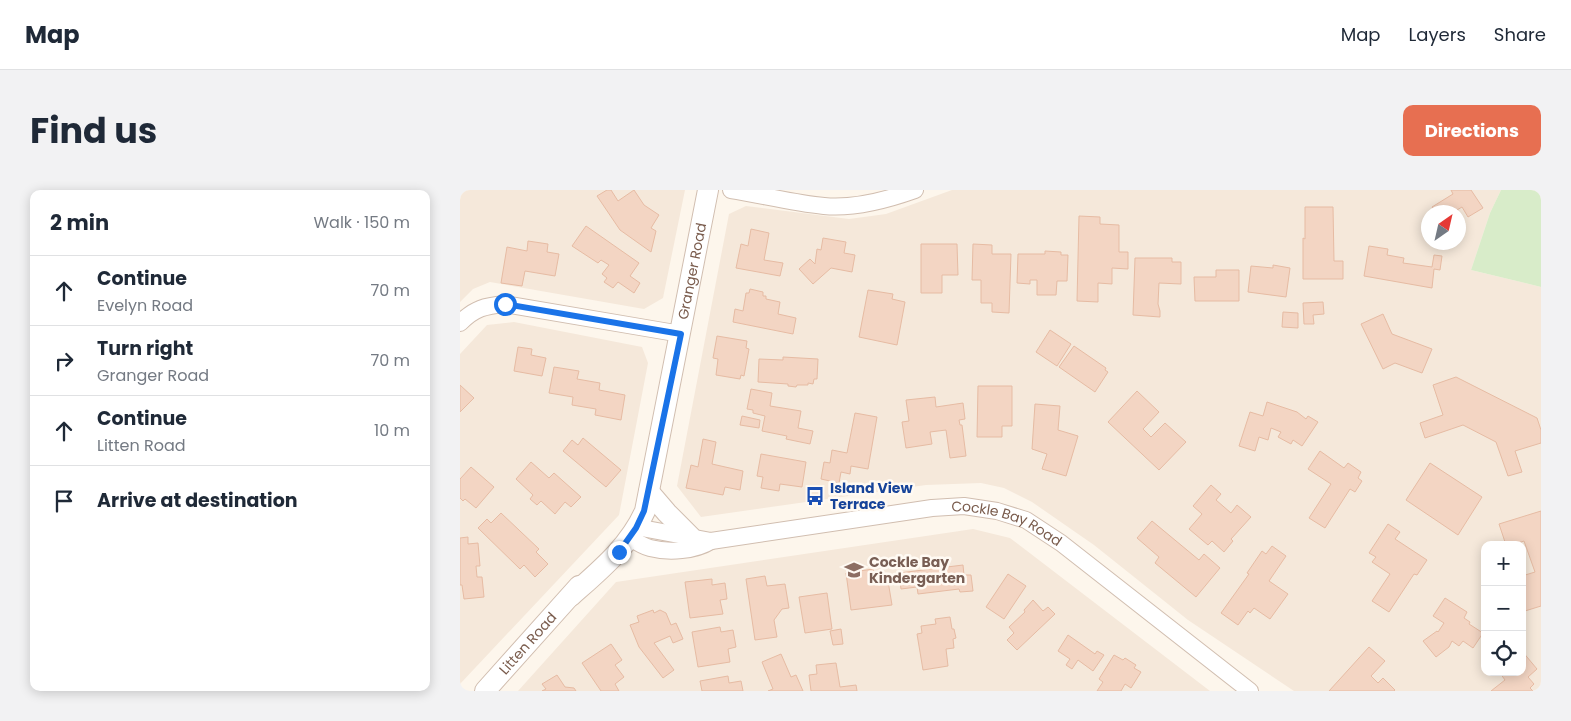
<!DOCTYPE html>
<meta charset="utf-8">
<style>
:root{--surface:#fff;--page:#f2f2f3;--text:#1f2937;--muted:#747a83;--line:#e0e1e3;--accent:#e76f51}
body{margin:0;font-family:Poppins,sans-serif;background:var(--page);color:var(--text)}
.controls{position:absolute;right:15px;bottom:15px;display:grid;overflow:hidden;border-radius:10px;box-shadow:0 2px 12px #0003}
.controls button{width:45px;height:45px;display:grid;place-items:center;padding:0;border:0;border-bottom:1px solid var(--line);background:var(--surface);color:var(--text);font:25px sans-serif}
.compass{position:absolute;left:961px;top:15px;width:45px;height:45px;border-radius:50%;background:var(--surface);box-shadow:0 2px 12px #0003;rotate:34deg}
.stop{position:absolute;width:15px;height:15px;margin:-11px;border:4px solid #1a73e8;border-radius:50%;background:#fff}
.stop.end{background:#1a73e8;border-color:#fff;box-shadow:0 1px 5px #0008}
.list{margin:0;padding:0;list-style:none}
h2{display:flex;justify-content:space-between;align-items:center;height:65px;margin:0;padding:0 20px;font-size:21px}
h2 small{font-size:16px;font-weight:400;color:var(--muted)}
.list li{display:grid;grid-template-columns:32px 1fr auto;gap:15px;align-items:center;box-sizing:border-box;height:70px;padding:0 20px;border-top:1px solid var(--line)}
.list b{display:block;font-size:19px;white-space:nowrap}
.list p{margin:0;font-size:16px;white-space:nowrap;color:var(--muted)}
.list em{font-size:16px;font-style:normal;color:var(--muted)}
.icon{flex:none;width:28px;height:28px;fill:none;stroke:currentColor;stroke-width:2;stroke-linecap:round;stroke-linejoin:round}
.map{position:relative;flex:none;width:1081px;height:501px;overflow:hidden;border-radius:10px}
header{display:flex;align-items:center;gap:30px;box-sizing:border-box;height:70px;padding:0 25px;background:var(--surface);border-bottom:1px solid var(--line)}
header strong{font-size:24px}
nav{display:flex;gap:28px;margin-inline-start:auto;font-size:18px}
.intro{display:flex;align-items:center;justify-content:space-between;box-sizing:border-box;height:120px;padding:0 30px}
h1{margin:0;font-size:35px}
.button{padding:12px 22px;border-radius:10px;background:var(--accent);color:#fff;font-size:18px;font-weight:700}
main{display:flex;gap:30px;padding:0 30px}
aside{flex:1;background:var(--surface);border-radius:10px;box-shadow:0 2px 12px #0003}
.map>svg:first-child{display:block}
</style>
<header>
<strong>Map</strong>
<nav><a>Map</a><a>Layers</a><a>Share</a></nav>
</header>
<div class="intro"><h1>Find us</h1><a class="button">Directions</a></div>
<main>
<aside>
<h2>2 min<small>Walk · 150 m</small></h2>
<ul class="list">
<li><svg class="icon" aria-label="ahead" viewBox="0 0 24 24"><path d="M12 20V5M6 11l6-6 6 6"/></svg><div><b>Continue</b><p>Evelyn Road</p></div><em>70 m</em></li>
<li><svg class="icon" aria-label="right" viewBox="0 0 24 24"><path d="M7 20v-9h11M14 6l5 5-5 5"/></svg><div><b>Turn right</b><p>Granger Road</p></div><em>70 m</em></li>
<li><svg class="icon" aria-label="ahead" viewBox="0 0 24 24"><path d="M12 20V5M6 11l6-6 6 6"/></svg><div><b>Continue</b><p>Litten Road</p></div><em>10 m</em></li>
<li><svg class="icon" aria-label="arrive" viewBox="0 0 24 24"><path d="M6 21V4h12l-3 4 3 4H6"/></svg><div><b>Arrive at destination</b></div></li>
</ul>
</aside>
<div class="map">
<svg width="1081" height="501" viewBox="0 0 1081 501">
<rect width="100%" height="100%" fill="#fdf6ec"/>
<path fill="#f5e8da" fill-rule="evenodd" d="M0 0H225L203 108 184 119 30 92 13 99 0 112Z
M492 0H1041L1030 23 1011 80 1081 97V501H834L728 430 634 355 572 312 544 298 521 293 466 295 241 327 217 296 269 24 286 16 389 29 426 24ZM968 22H998V52H968ZM1025 355H1062V482H1025Z
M54 132 182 157 188 173 159 325 0 494V164L27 135Z
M513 339 550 348 750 501H58L156 392Z"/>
<path fill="#d8ecc9" d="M1041 0H1081V97L1011 80 1030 23Z"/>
<path fill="#f3d5c3" stroke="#e6bba3" d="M147 0H151L158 11 174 0 184 15 199 25 191 38 196 41 191 62 160 40 137 6Z
M991 0H1011L1023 18 1008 27 1002 17 997 20 1005 33 998 37V22H975L972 17 993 4Z
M845 17H873L874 71H883V89H843V48L845 49Z
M619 26 640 27V34L659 35V62H668V79L652 78V94L638 93V112L617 111Z
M126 36 179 73 170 86 180 93 174 103 158 92 153 98 144 92 147 88 142 84 149 75 141 70 138 73 112 56Z
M291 39 309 43 304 70 323 73 320 86 276 78 281 54 288 56Z
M363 48 386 52 384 63 395 65 392 82 371 78 353 94 339 79 350 69 355 74 357 59 361 60Z
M68 51 88 54 87 62 99 64 95 86 65 81 62 96 41 93 47 57 67 61Z
M461 54H497L498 85H482V103H461Z
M513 54 532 55V64H551L549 123 532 122V113H521V90H512Z
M909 56 928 59 927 65 944 68 943 73 972 77 974 65 982 66 980 80 974 79 972 98 904 86Z
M585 61 601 62V65H608L607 91H597L596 105H577V90H570V94L557 93 558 64H585Z
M675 68H712V72H721V94L699 93 698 114 700 121V127L673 125Z
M813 75 830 78 826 107 788 102 791 76 813 78Z
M756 80H779V111H735L734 87H756Z
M290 99 303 102V106H306V109L320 112 318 124 336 128 333 144 273 132 275 119 283 121 286 103H289Z
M408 100 433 104 432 109 445 112 437 155 399 147Z
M863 112 864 124 853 125 854 134H844L843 113Z
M823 122 838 123V138L822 137Z
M923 124 932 144 972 159 962 183 935 173 923 179 901 134Z
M590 140 611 154 597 176 576 162Z
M257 146 287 151 286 158 289 159 284 186 281 185 280 189 256 185 258 169 253 168Z
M614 156 646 178 645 180 648 182 635 202 599 177Z
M58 157 72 159 71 165 86 168 82 186 54 181Z
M323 167 358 169 357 189H354L353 194 348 193V195H337L336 197 328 196V194L298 192 299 169 323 170Z
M94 177 119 181 117 189 140 193 139 200 165 205 161 230 135 225 136 219 112 215 113 207 89 203Z
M996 187 1077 228 1081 240V253L1055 261 1062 282 1048 286 1036 252 1003 235 965 248 960 233 983 225 973 195Z
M0 195 14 208 0 222Z
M518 196H552V236H542V247H517Z
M291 199 312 203 310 216 341 221 338 238 353 241 350 254 326 249 327 246 302 241 305 226 293 223V220L287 219Z
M677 201 699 222 683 239 691 247 705 233 726 252 699 280 648 232Z
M475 207 476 217 503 213 505 229 499 230 500 235H502L506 266 490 268 486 240 470 242 472 254 446 258 442 232 449 231 446 210Z
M807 212 837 222 846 229 848 226 858 232 842 256 833 250 831 254 818 247 821 242 811 238 808 250 799 247 795 261 779 256 790 222 803 226Z
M575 214 600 216 598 240 618 246 606 286 582 279 587 264 572 259Z
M395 223 417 227 408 279 391 276 390 284 381 282 379 293 361 289 364 272 370 273 372 260 387 263Z
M282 226 300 230 299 238 280 235Z
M123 248 161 280 146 297 103 261 112 250 118 255Z
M243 249 256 252 252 274 283 281 280 300 265 297 263 305 226 298 231 275 238 277Z
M860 261 884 278 888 273 901 282 898 288 902 291 895 302 890 299 865 338 849 328 871 294 848 279Z
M301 264 346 272 342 297 320 294 319 301 301 298 303 287 297 286Z
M71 272 89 288 94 283 121 307 111 317 105 312 95 324 81 311 77 315 70 309 73 305 56 289Z
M970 273 1022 307 998 345 946 310Z
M11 277 34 297 16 318 5 309 3 311 0 308V289Z
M751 295 761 304 756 310 771 323 777 315 791 327 771 349 773 351 764 362 752 351 748 355 729 339 742 324 733 316Z
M1081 321V416L1065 421 1062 411V395L1065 394 1062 386 1075 382 1064 351 1052 355H1046L1039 334Z
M41 323 79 359 76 362 88 374 75 387 64 375 60 379 18 338 27 329 31 333Z
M692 331 739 370 744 364 760 378 736 407 695 373 699 367 677 348Z
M928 334 940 342 935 349 967 370 957 385 954 384 929 422 912 411 930 384 912 372 916 367 909 363Z
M8 347V354L18 353 20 376H16L17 387H22L24 407 4 409 2 395H0V348Z
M812 356 826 366 809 391 828 404 810 429 794 418 790 423 788 421 778 435 761 423 789 384 787 383 802 361 806 364Z
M503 375 504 385H511L513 401 500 402 499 399 458 404 457 397 441 399 439 383Z
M413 379 416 393 428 391 432 415 391 420 386 383Z
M548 384 566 396 544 429 526 417Z
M305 386 307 396 325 394 329 418 322 419 314 430 317 447 295 450 286 389Z
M252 389V395L265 393 267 409 260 410 263 424 230 428 225 392Z
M367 403 372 439 345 443 339 407Z
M985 408 1007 422 1004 428 1010 432 1009 434 1023 443 1013 458 1003 451 999 456 992 451 989 457 976 467 963 451 977 441 978 442 984 433 973 426Z
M573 410 583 421 588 417 595 424 557 460 547 450 554 443 549 437 565 422 564 420Z
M193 420 194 423 200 420 206 423 211 435 216 433 223 449 213 453 210 446 194 453 214 480 203 488 179 457 170 435 179 432 177 426Z
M490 427 492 439H494L496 448 493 449 494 458 486 459 488 476 463 480 457 444 462 443 461 436 476 434 475 429Z
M260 437 261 442 273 440 276 457 268 459 270 472 238 477 232 442Z
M381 439 383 454 373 455 370 441Z
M608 445 635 464 637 461 644 465 633 481 618 470 612 479 606 475 610 469 598 461Z
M151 454 162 470 155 475 164 487 155 494 159 501H141L122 473Z
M909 457 925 471 911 486 918 493 923 488 935 500 934 501H869Z
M1062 461 1077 479 1068 487 1074 494 1070 498 1073 501H1031L1045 490 1040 483 1041 482H1062Z
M321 464 331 487 336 485 343 501H308L313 499 302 472Z
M654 465 663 470 665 468 676 475 674 478 681 482 671 498 665 494 661 501H637L643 492 639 489Z
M376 473 380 497 396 495 397 501H351L349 485 357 484 356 475Z
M97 485 105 497 114 498 116 501H82L86 499 82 494Z
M268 486 269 493 281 491 283 501H242L240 491Z"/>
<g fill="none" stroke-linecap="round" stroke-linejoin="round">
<g stroke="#d1beb0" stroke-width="18">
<g id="minor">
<path d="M271 0C302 5 333 13 364 16 394 19 427 10 455 0"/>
<path d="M0 133C15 118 25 116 45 114L221 144"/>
<path id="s1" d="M176 337 251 351 472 318 504 316 537 321 566 330 601 353 790 501"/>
<path d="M169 347C175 351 182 356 190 358 209 363 235 361 251 351"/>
</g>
</g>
<g stroke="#d1beb0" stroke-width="22">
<g id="tertiary">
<path d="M189 302 207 323 231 347"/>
<path id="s2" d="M111 406C139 381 169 357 185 321L248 0"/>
<path id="s3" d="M25 501 119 396"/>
</g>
</g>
<use href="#minor" stroke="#fff" stroke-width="16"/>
<use href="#tertiary" stroke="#fff" stroke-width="20"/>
</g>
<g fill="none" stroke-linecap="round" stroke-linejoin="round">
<path stroke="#1a73e8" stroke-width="6" d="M45 114 221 144 184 321 176 338 159 362"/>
</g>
<defs>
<g id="bus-bare" transform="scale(1.5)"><path d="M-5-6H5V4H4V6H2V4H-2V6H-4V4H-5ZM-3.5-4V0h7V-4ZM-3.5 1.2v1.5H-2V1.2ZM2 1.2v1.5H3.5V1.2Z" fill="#1a4fb4" stroke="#fffaf3" stroke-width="2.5" paint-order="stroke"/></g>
<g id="school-bare" transform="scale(1.5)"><path d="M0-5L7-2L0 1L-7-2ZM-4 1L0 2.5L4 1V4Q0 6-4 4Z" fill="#8d6e63" stroke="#fffaf3" stroke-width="2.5" paint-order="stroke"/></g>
</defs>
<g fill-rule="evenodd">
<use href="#bus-bare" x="355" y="306"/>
<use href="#school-bare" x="394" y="380"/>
</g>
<g text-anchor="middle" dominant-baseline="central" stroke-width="5" stroke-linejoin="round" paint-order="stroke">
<g font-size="14" fill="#7a5c4d" stroke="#fffaf3">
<text stroke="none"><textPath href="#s2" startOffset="358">Granger Road</textPath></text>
<text stroke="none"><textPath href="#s1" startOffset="378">Cockle Bay Road</textPath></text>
<text stroke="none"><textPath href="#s3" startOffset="64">Litten Road</textPath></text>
</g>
<g font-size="14" font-weight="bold" fill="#164399" stroke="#fffaf3" text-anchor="start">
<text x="370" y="298">Island View<tspan x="370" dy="16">Terrace</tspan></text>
</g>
<g font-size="14" font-weight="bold" fill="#785e54" stroke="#fffaf3" text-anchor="start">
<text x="409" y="372">Cockle Bay<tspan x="409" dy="16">Kindergarten</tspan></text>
</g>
</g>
</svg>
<div class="controls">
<button>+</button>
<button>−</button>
<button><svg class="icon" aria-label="locate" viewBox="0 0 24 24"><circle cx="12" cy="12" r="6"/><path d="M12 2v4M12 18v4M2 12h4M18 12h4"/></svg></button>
</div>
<svg class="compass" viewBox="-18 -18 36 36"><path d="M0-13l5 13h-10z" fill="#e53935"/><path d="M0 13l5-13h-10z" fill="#747a83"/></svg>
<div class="stop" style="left:45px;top:114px"></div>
<div class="stop end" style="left:159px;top:362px"></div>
</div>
</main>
